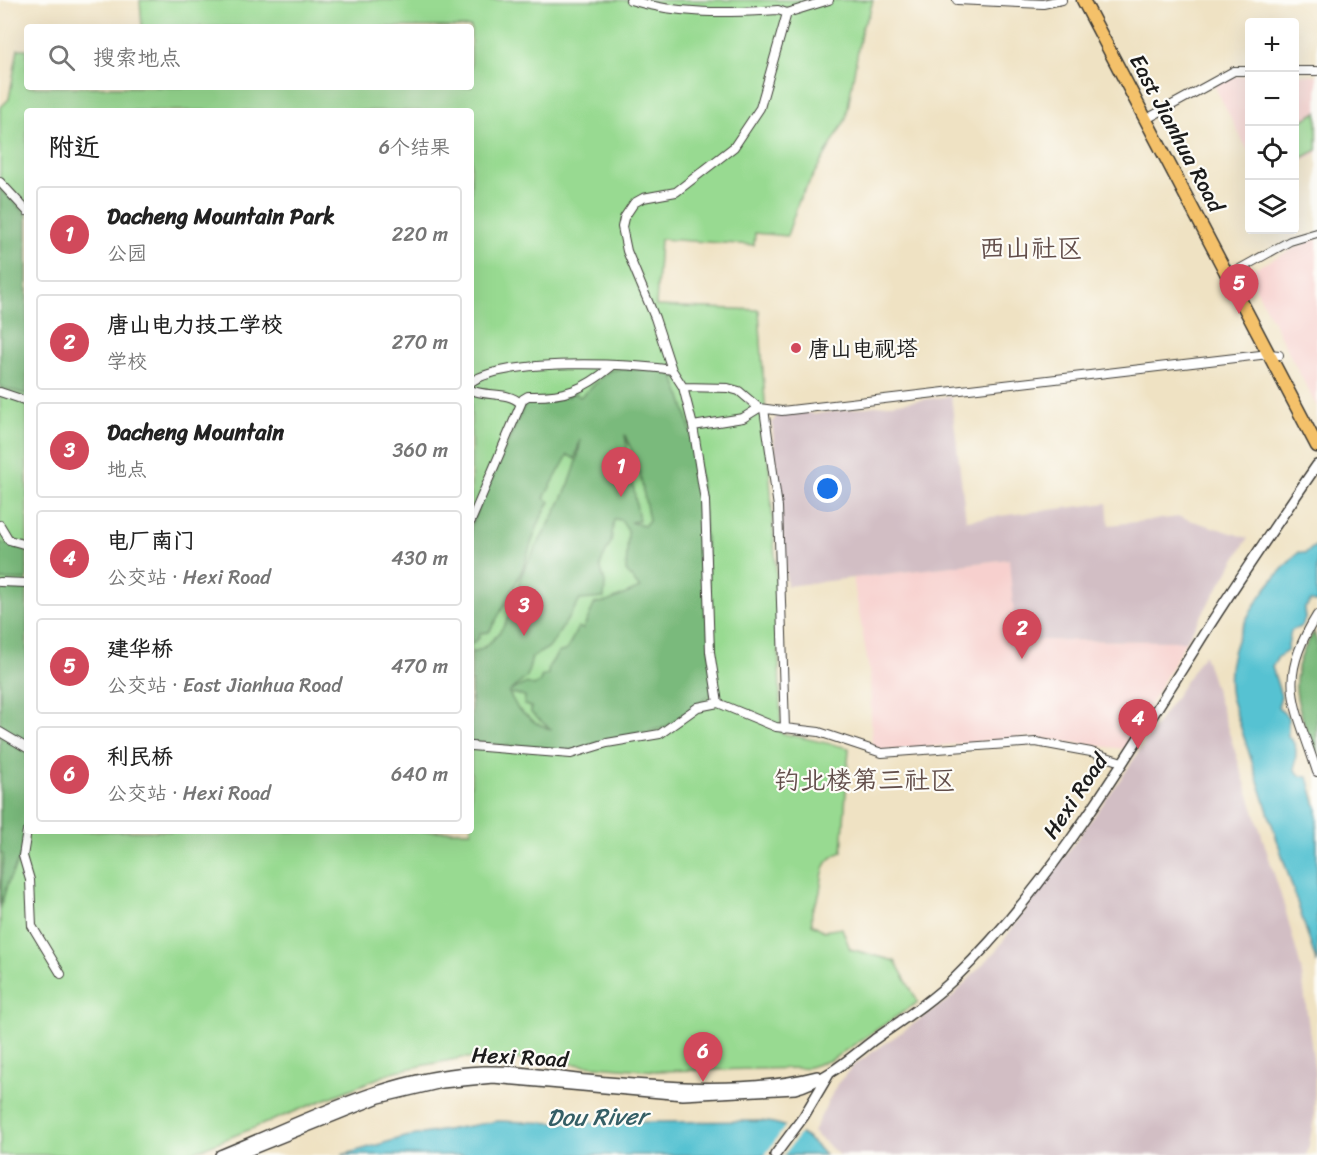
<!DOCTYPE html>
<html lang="zh">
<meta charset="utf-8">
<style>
:root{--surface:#fff;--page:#f6f6f6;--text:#222;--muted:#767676;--line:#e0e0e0;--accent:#d1495b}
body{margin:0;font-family:Sriracha,"LXGW WenKai TC",sans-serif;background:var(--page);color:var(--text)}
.controls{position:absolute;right:18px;top:18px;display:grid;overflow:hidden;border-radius:6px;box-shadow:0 6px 24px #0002}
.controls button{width:54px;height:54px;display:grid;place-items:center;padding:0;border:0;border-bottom:2px solid var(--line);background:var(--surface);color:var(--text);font:30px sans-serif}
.you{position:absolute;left:828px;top:489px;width:21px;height:21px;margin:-15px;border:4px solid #fff;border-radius:50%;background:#1a73e8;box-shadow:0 0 0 9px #1a73e833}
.badge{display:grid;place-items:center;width:39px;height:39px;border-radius:50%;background:var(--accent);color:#fff;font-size:20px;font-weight:700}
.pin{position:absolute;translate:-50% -50px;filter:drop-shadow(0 2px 3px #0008)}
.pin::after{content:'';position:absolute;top:32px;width:21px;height:18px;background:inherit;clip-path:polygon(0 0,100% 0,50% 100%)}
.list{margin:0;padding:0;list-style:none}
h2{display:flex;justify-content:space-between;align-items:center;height:78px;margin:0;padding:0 24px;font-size:26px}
h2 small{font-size:20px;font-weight:400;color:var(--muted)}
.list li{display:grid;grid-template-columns:39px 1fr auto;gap:18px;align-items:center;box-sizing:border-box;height:96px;margin:0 12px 12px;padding:0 12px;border:2px solid var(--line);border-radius:6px}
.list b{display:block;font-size:22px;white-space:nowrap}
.list p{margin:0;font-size:20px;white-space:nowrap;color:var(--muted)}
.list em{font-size:20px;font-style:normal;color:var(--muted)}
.icon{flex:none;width:33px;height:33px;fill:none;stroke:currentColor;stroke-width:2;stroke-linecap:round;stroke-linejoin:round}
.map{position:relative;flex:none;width:1317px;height:1155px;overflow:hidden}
.search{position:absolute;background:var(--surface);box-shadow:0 6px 24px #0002;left:24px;top:24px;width:450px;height:66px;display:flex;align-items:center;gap:15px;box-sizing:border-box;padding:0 21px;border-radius:6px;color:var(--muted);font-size:22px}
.panel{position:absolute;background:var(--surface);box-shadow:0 6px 24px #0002;left:24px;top:108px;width:450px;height:726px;border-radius:6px}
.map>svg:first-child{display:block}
</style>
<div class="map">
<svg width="1317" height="1155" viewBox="0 0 1317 1155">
<rect width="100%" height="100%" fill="#fdfcf7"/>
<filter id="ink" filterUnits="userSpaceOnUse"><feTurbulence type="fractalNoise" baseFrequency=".0167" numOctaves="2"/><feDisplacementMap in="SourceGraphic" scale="12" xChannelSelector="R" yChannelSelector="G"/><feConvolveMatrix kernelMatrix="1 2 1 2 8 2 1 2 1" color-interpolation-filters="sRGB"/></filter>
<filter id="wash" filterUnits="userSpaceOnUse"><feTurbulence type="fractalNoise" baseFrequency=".008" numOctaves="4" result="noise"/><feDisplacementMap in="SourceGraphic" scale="24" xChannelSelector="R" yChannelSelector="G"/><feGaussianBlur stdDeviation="1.35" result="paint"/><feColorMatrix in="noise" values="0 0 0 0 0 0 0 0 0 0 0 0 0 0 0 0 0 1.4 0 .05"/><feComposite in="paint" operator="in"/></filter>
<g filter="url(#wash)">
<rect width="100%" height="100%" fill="#efe2c3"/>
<path fill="#f7d0ce" d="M1295 75H1317V153L1295 165Z
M1234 76H1249V153L1214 85Z
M1311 240H1317V407L1247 272Z
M1010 559 1016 640 1186 641 1125 749 1024 737 872 753 870 676 853 578Z"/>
<path fill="#d2bec4" d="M951 396 966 520 1107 503 1109 525 1180 517 1248 538 1186 641 1016 640 1009 559 787 586 772 423 778 414 802 411 814 414Z
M1204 654 1284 905 1301 968 1315 1073 1314 1118 1307 1155H839L813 1132 837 1084 854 1065 951 998 998 948 1120 780Z"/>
<path fill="#98da91" stroke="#5a7b56" stroke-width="1.5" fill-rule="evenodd" d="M140 0H873L869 15 862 27 846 119 799 200 787 236 755 233 754 245 660 239 656 306 759 310 777 587 781 733 849 748 842 852C821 860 823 874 820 892 816 908 810 902 812 924L824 931 842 928 850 949 895 961 918 1002 831 1060 806 1068 656 1071 501 1058H461L396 1071 186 1155H0V108L9 99 18 49H27V87H471V27H142ZM27 111H471V831H27Z
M1317 112V150L1295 162V124Z"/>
<path fill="#7aba7b" stroke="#4b6b4c" stroke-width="1.5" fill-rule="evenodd" d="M0 188 27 216V386L25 394 0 387Z
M623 369 663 370 673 375C712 468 707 593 713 693L664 728 599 742 577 751 471 743V653C488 649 502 631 509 616 517 600 518 579 526 565 545 530 579 479 580 440L575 459 568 455 544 498 550 502C536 522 531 548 522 570 512 592 501 612 489 632L480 633 479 638 471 644V525L527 400 566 397 575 393 580 397 611 370ZM625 435 638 465 649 520 644 526 630 522 639 521ZM614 519 621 520 628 531 626 571 640 588 607 602 595 603 583 629 578 627 567 650 558 653 549 666 548 674 541 677 540 682 534 686 527 683 510 691 527 677 532 657 550 647 580 600 604 598 605 583 600 565 611 542ZM509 693 525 696 524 705 531 707V713L552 730 536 723 518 709Z
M0 543 27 548V580H0Z
M0 585 27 586V745L0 729Z
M1314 632 1317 643V760C1300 708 1281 683 1314 632Z
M0 735 18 748 27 750V813L22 852 7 885 0 909 3 854 0 853Z"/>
<path fill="#57c2d2" stroke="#3a6f77" stroke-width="1.5" d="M1317 545V602L1311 601 1304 609 1305 618 1302 626 1291 631 1287 651 1278 657 1272 667 1281 696 1278 707 1288 717V736C1301 748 1294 755 1295 770L1301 776 1308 777 1317 810V964L1231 697C1221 643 1262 587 1299 552L1305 553Z
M498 1121 559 1123 761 1121C788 1124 807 1134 825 1155H342L405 1137Z"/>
<path fill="#efe2c3" d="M788 1122 802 1131 784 1155H765Z"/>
</g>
<g filter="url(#ink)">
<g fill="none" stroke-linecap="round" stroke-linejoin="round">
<g stroke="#3c3a35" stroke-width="10">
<path id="minor" d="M630 0C679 15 727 13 778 10L787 13 829 0
M957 0 1043 4 1062 0
M1294 71H1317
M1152 116 1234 71H1250
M0 182 27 211
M1234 272 1290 241 1317 233
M471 382C506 358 630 363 672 370
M683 387 728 388 739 391 759 408 782 411 1269 354 1279 355
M471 390C486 397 508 391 520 403
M0 392 27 401
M764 409 778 507 785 729
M693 426 743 418 759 408
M471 521 523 399 528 396C565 397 583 390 611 367
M0 525 9 540 27 545
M0 582 27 583
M1317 615C1275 682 1295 703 1317 772
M718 703 776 727 819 732 882 753 1036 742 1091 752 1122 762
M0 732 27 748
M471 746 571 754 607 743 660 734 698 707 718 703 710 652 705 501 693 426 683 387 672 370 655 318 627 251 622 227 624 218 634 203 643 198 676 192 734 147 760 108 787 13
M27 831 23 856 30 880 32 926 61 974"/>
</g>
<g stroke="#3c3a35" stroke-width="12">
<path id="tertiary" d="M220 1155C304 1121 390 1074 483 1071 517 1070 552 1076 587 1080 658 1087 748 1094 817 1076
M238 1155 379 1098 442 1083 493 1078 683 1095 795 1089C825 1081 850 1058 875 1039 902 1020 930 1002 954 979 1050 886 1123 762 1194 650 1233 587 1275 526 1317 465
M775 1155 804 1116 829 1074"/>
</g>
<g stroke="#3c3a35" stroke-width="15">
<path id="primary" d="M1083 0 1317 446"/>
</g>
<use href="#minor" stroke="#fff" stroke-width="8"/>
<use href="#tertiary" stroke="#fff" stroke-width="9"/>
<use href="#primary" stroke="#f4c16b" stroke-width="12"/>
</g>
</g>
<circle fill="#d1495b" stroke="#fdfcf7" stroke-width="2" cx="796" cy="348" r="6"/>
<g text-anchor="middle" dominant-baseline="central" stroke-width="4.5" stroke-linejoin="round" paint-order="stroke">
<g font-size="22" fill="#1c1c1c" stroke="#fdfcf7">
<text transform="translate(1177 133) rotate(62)">East Jianhua Road</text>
<text transform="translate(1075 796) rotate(-56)">Hexi Road</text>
<text transform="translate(520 1057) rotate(3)">Hexi Road</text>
</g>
<g font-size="22" fill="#1c1c1c" stroke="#fdfcf7" text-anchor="start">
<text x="808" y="348">唐山电视塔</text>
</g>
<g font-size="24" font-style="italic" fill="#345e65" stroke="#fdfcf7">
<text transform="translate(597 1117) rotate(-1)">Dou River</text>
</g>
<g font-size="26" fill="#624e4a" stroke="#fdfcf7">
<text x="1031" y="248">西山社区</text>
<text x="865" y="780">钓北楼第三社区</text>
</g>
</g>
</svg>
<div class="controls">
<button>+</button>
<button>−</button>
<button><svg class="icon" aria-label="locate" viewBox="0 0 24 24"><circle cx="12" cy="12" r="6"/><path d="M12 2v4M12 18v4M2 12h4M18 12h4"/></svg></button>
<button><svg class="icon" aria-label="layers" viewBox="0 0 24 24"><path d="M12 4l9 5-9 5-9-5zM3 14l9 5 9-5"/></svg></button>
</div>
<div class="you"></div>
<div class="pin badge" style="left:621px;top:497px">1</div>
<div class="pin badge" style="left:1022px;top:659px">2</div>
<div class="pin badge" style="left:524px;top:636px">3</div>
<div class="pin badge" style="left:1138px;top:749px">4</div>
<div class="pin badge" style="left:1239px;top:314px">5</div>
<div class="pin badge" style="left:703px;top:1082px">6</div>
<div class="search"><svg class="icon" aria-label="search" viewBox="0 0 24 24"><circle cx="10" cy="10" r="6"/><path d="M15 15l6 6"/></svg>搜索地点</div>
<section class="panel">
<h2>附近<small>6个结果</small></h2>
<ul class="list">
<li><span class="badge">1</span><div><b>Dacheng Mountain Park</b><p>公园</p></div><em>220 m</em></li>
<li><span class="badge">2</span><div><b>唐山电力技工学校</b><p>学校</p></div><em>270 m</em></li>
<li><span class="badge">3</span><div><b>Dacheng Mountain</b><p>地点</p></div><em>360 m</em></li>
<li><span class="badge">4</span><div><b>电厂南门</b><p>公交站 · Hexi Road</p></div><em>430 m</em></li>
<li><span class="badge">5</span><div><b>建华桥</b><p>公交站 · East Jianhua Road</p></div><em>470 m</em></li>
<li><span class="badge">6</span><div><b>利民桥</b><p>公交站 · Hexi Road</p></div><em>640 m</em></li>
</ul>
</section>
</div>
